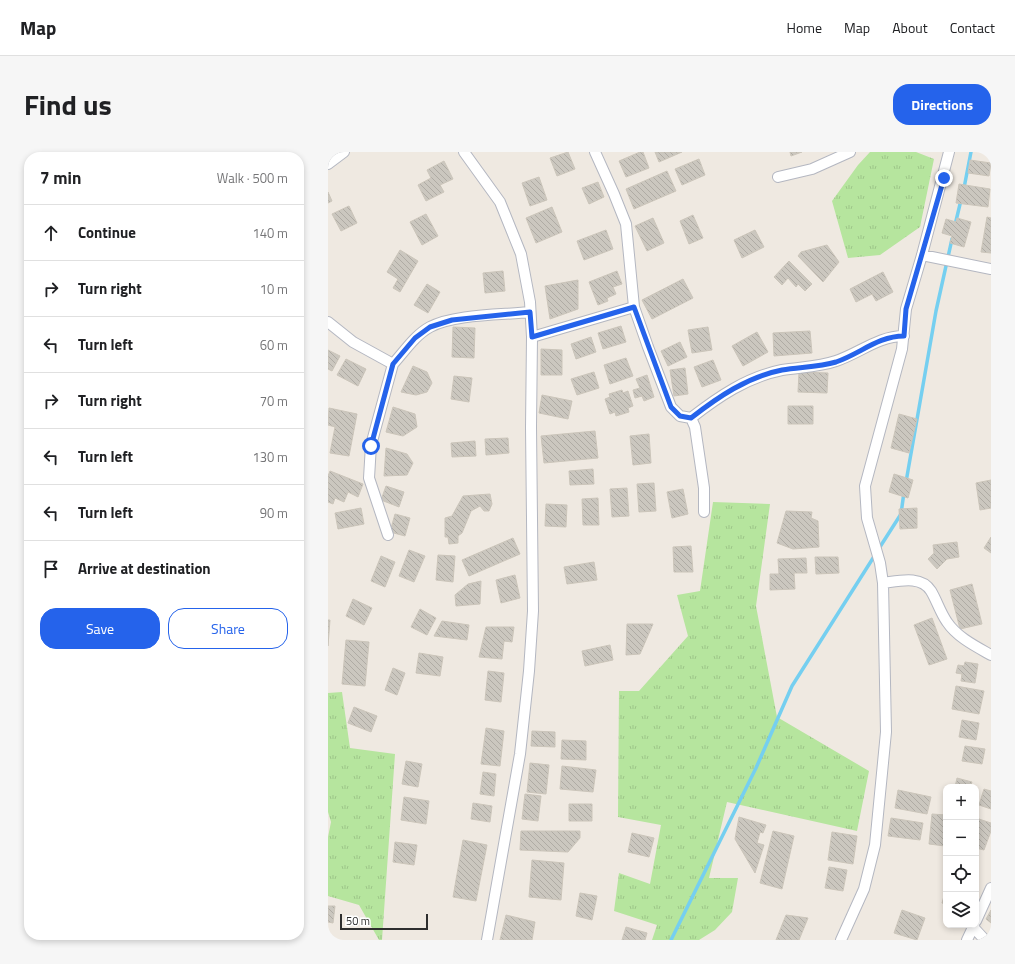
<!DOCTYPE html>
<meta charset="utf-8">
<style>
:root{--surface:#fff;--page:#f6f6f6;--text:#202124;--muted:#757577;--line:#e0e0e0;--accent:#2563eb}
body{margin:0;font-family:"Titillium Web",sans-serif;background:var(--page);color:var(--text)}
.controls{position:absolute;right:12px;bottom:12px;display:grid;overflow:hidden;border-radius:8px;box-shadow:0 2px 6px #0003}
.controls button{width:36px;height:36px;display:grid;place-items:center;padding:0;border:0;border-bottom:1px solid var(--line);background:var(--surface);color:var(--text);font:20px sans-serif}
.scale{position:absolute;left:12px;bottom:10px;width:88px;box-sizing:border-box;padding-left:4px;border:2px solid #2e2e2e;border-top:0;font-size:11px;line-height:14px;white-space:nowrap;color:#2e2e2e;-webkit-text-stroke:3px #fff;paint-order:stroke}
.stop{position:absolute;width:12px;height:12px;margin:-9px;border:3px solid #2563eb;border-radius:50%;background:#fff}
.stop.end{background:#2563eb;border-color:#fff;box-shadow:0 1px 4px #0008}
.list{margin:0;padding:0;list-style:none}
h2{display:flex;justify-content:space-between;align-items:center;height:52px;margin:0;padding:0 16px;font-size:17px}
h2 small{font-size:13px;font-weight:400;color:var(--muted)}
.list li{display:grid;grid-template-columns:26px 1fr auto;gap:12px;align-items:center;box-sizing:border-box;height:56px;padding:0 16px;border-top:1px solid var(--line)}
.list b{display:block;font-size:15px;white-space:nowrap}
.list em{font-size:13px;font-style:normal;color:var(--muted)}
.actions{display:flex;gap:8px;padding:12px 16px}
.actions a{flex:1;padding:9px 0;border:1px solid var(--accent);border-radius:16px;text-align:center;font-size:14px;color:var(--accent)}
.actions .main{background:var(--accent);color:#fff}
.icon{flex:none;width:22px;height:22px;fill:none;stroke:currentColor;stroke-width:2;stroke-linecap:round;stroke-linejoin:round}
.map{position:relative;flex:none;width:663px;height:788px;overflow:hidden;border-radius:16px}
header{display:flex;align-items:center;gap:24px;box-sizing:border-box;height:56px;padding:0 20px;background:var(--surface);border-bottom:1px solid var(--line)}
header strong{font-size:19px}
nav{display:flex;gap:22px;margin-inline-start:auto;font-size:14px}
.intro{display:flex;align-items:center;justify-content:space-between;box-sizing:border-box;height:96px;padding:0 24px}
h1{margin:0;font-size:28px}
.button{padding:10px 18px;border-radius:16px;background:var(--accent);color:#fff;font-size:14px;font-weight:700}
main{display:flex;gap:24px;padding:0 24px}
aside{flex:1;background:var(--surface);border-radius:16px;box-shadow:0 2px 6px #0003}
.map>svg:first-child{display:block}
</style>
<header>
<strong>Map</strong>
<nav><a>Home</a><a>Map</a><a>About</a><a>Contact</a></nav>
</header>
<div class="intro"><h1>Find us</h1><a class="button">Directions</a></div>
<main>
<aside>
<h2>7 min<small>Walk · 500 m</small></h2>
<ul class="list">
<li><svg class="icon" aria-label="ahead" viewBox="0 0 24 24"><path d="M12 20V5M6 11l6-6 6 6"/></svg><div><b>Continue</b></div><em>140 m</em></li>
<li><svg class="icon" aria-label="right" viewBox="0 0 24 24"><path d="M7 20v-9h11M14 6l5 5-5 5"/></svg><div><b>Turn right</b></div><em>10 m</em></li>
<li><svg class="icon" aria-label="left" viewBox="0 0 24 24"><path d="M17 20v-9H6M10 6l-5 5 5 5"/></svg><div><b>Turn left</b></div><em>60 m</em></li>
<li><svg class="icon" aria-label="right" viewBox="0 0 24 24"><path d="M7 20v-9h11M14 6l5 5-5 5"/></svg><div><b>Turn right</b></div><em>70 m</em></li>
<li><svg class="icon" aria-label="left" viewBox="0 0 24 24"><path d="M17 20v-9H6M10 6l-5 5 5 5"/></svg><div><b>Turn left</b></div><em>130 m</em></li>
<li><svg class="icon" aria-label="left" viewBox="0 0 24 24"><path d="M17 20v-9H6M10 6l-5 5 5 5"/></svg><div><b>Turn left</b></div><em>90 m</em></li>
<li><svg class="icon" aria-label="arrive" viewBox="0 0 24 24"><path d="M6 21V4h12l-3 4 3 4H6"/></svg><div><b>Arrive at destination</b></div></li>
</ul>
<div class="actions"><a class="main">Save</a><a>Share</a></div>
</aside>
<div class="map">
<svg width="663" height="788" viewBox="0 0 663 788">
<defs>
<pattern id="grass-tufts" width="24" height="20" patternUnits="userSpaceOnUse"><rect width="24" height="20" fill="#b6e59e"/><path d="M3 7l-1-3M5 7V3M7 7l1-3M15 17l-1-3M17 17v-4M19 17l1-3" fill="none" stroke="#9dc588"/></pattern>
<pattern id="building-back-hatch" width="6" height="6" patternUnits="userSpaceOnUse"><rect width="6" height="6" fill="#cbc7bf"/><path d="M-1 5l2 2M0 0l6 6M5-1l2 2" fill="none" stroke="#afaba4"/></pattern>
</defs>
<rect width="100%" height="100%" fill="#efe9e1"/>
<path fill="url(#grass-tufts)" d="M542 0H588L606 7 592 75 552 103 520 106 504 49 530 13Z
M385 350 442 352 428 454 449 565 541 619 529 679 399 650 381 726H410L404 760 387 778 371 788H324L329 773 286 759 291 721 322 732 333 673 290 665 291 539H311L360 484 349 443 372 439Z
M14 540 22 596 67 602 54 788H51L31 753 0 744V685L3 670 0 660V541Z"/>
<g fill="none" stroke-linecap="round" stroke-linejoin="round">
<path stroke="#75cff0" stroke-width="3.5" d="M636 36 643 0
M627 73 633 48
M578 330 608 159 624 87
M550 398 573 362 576 340
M343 788 428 616 464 534 547 403"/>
</g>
<path fill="url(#building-back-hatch)" stroke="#cbc5ba" d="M240 0 247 17 229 24 222 6Z
M312 0H315L321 16 298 25 291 9Z
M327 0H354L331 10Z
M462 0H474L463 4Z
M371 7 377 23 354 33 347 17Z
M642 8 663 11 661 24 640 21Z
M116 9 125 27 112 33 116 40 98 49 90 33 103 26 99 18Z
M339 19 348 39 306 57 298 37Z
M211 25 219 48 202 54 194 31Z
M270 30 276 45 261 52 254 36Z
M631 32 662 37 660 55 628 51Z
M0 40 4 49 0 51Z
M21 54 29 71 13 79 4 62Z
M224 55 234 80 208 91 198 66Z
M98 62 110 84 94 93 82 70Z
M365 63 375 86 361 92 352 69Z
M659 65 663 66V101L653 100Z
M325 66 336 91 319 99 307 74Z
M629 66 643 70 636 95 622 91 624 84 614 81 618 67 628 70Z
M278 78 285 97 256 108 249 89Z
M427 78 436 95 414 106 406 88Z
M499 93 511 110 495 130 470 104 473 100Z
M72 98 90 109 72 140 65 136 70 127 59 120Z
M461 109 484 132 477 139 470 132 468 135 460 126 454 133 446 125Z
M175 119 177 139 157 141 155 121Z
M289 119 294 132 285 135 288 142 279 146 280 149 270 153 261 130Z
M555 120 565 140 548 149 544 142 528 150 522 137Z
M355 127 365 146 324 167 314 148Z
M250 128V157L222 167 217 134Z
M99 132 112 140 100 161 86 153Z
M293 174 298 190 275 197 270 181Z
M125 175 147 176 146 206 124 205Z
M380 175 384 198 364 201 360 178Z
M482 179 484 201 446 204 445 181Z
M429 180 440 200 415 214 404 194Z
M263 185 268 200 248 207 243 192Z
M352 190 359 205 340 214 333 199Z
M213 197 234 198V223H213Z
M0 198 12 204 4 219 0 217Z
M298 206 305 224 282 232 276 213Z
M18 207 38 217 30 234 9 223Z
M385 208 393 228 374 235 366 215Z
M85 214 99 220 104 231 99 240 88 243 73 240Z
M357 216 360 242 346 244 342 218Z
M266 220 271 236 249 243 243 227Z
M471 220 500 221 499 241 470 240Z
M319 223 326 245 316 249 314 244 307 246 305 238 312 236 308 227Z
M126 224 144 226 141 250 123 247Z
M294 238 295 241 300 239 305 254 300 256 301 260 288 264 287 260 282 262 277 247 282 245 281 242Z
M214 243 244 249 240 267 211 261Z
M460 254H485V272H460Z
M65 255 87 262 89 275 75 284 58 280Z
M1 256 29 262 21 304 2 301 7 275 0 273Z
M571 262 589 267 581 301 563 296Z
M267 279 270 306 216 311 213 284Z
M321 282 323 311 305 313 302 284Z
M180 286 181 301 158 303 157 287Z
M147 289 148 304 124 305 123 291Z
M58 296 79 302 85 311 79 323 56 324Z
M265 317 266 332 242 333 241 319Z
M2 319 35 332 30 345 20 340 16 350 7 346 5 352 0 350V324Z
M566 322 585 328 580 346 561 340Z
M663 328V356L652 358 648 331Z
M326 331 328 359 311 360 309 332Z
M58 334 76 340 71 355 53 348Z
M299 336 301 364 284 365 282 337Z
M355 337 360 362 344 366 339 340Z
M162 342 164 352 161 359H156L152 354 143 359 134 381 130 384V391L121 392 120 385H117V366L124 364 135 344Z
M270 346 271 373H255L254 347Z
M218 352 239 353 238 375 217 374Z
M33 356 36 372 10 377 7 361Z
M589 356V376L572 377 571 357Z
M458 359 484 360 483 366 490 369 491 395 465 397 449 391Z
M67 362 82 366 77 384 62 380Z
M663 385V401L656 396Z
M185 386 192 402 141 424 134 408Z
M629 390 631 405 619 407 609 417 600 407 606 401 605 393Z
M363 394 365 420H346L345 395Z
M81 398 97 404 86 430 71 424Z
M110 403 127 404 125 430 108 428Z
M53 404 67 410 57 435 43 429Z
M487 405H510L511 421 488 422Z
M478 406 479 421H466L467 437 442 438V422H451L450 407Z
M266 410 269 428 239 432 236 415Z
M187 423 192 446 173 451 168 428Z
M153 429 152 452 128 454 127 443 140 432Z
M644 432 654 472 632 477 622 438Z
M25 447 44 456 36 473 18 464Z
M92 457 108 466 99 483 83 475Z
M604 466 619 507 601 513 586 473Z
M0 468H2L0 494Z
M114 469 141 473 139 488 106 484Z
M299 472H325L312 502 298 503Z
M158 475H186L184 490 176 489 174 507 151 505Z
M18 488 41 490 37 534 14 532Z
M282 493 285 508 257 514 254 499Z
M91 501 115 505 112 524 88 521Z
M637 510 650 512 647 531 633 529 634 522 628 521 630 513 636 514Z
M65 516 77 521 69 543 57 538Z
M160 519 176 521 173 550 157 548Z
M628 534 656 539 651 562 624 557Z
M26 555 49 564 43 580 20 571Z
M634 568 651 571 648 588 631 585Z
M158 576 176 579 172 614 153 612Z
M204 579 227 580V595L203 594Z
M234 588 258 589V608L233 607Z
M637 594 657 597 654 612 634 609Z
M78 609 94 612 90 635 74 632Z
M202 611 221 613 218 642 199 640Z
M234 614 268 618 265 640 232 637Z
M155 620 168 622 166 644 152 642Z
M629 626 644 630 642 635H627Z
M656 637 663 639V657L651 653Z
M570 638 603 645 599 662 567 656Z
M197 642 213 644 210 669 194 667Z
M76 645 101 649 98 672 73 668Z
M145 651 164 654 162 670 143 667Z
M241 652H264V669H241Z
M604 662 618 663 617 694 601 692Z
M411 665 438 673 435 681 432 680 429 691 436 693 427 721 407 687Z
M563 666 595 671 592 688 560 684Z
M648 666 663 671V679L656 698 648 696Z
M193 679H252V686L240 700 192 698Z
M445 679 466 684 454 737 432 731Z
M504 680 529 684 525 712 500 708Z
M304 681 326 686 321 705 300 700Z
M135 688 159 693 148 749 125 745Z
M67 690 89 693 86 713 65 710Z
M204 708 236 711 233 748 201 745Z
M501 715 519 718 515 739 497 736Z
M618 737V752L614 751Z
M252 741 269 744 264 768 248 764Z
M0 754H7L5 771 0 770Z
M574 758 597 766 589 788 566 781Z
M663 758V771L658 767Z
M178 763 207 770 204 788H172Z
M458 763 480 766 471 788H448Z
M298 775 319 781 317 788H294Z"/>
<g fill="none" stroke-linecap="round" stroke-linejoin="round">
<g stroke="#b4b7c1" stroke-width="12">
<path id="street" d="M136 0 172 50 193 102 202 150 204 185 203 275 205 459 201 519 192 602 159 788
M267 0 286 42 298 72 306 155 320 195 343 255 352 264 363 266 367 275 376 336V360
M0 12 16 0
M450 25 484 17 522 0
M594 103 663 117
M0 170 25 190 65 212C76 200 87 183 102 175 126 162 174 163 202 160
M204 185 306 155
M363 266C390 245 419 225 454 218 472 215 491 215 508 209 532 201 550 184 576 184
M60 383 41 326 43 293 65 212
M555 431C571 429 593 423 603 439 609 449 612 460 619 470 629 485 647 494 663 503
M648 769 663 736
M645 775 657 788
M513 788 536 737 547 693 558 580 555 431 552 411 539 366 537 334 574 197 578 157 594 103 621 0
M639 788 646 773"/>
</g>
<use href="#street" stroke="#fff" stroke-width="10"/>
</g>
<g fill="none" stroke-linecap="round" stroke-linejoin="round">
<path stroke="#2563eb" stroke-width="5" d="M43 294 65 212 87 186 102 175 124 168 202 160 204 185 306 155 343 255 352 264 363 266C390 245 419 225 454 218 472 215 491 215 508 210 532 202 550 184 576 184L578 157 616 26"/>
</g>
</svg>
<div class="controls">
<button>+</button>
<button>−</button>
<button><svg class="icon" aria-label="locate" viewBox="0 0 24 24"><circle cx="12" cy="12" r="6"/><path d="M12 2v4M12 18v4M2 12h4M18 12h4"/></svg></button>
<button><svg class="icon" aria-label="layers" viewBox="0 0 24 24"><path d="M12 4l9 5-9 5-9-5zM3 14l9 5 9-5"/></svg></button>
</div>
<div class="scale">50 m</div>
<div class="stop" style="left:43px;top:294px"></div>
<div class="stop end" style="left:616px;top:26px"></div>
</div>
</main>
